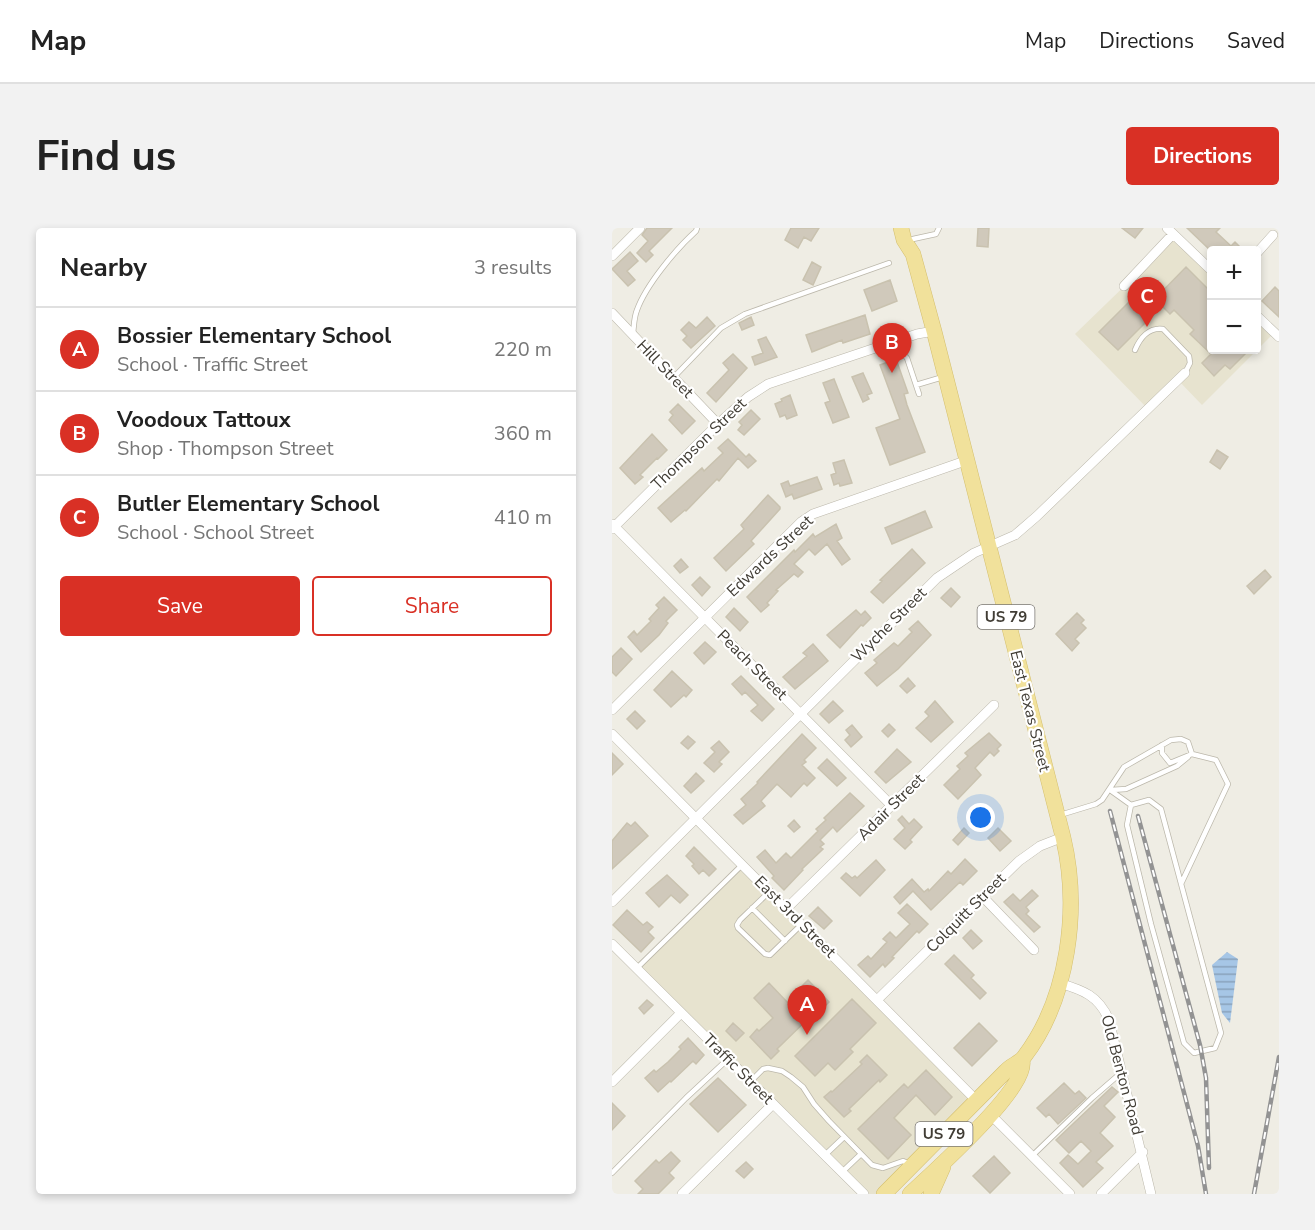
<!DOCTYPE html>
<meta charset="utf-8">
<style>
:root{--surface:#fff;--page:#f2f2f2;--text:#222;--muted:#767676;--line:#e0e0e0;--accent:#d93025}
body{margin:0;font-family:"Nunito Sans",sans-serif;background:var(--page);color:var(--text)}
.controls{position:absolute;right:18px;top:18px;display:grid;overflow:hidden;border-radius:6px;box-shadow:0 3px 9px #0003}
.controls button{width:54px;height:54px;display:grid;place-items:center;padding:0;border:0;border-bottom:2px solid var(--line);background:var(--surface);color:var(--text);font:30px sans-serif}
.you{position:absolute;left:369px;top:590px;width:21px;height:21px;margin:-15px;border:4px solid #fff;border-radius:50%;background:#1a73e8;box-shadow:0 0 0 9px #1a73e833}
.badge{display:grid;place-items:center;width:39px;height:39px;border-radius:50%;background:var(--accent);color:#fff;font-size:20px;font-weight:700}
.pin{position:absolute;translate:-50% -50px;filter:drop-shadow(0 2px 3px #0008)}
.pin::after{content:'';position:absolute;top:32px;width:21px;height:18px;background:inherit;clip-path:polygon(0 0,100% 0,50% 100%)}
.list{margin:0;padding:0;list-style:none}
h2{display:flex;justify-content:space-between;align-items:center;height:78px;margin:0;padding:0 24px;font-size:26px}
h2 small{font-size:20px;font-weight:400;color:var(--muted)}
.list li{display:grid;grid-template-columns:39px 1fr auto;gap:18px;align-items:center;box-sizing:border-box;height:84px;padding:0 24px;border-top:2px solid var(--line)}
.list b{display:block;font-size:22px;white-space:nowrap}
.list p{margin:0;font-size:20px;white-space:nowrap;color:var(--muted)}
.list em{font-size:20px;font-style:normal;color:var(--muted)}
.actions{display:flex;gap:12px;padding:18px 24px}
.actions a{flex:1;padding:14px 0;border:2px solid var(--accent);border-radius:6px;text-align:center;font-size:21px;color:var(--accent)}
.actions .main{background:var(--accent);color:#fff}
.map{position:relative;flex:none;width:667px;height:966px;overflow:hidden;border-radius:6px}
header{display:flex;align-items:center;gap:36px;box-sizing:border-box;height:84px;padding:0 30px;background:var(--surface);border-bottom:2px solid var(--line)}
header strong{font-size:28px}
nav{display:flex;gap:33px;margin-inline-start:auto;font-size:21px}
.intro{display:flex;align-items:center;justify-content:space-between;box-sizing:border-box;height:144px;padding:0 36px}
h1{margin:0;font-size:42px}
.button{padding:15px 27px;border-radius:6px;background:var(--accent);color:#fff;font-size:21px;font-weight:700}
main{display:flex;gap:36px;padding:0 36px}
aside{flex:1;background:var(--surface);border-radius:6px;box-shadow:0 3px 9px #0003}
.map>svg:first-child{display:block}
</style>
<header>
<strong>Map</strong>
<nav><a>Map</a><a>Directions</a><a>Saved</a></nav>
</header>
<div class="intro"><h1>Find us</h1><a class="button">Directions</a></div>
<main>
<aside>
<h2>Nearby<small>3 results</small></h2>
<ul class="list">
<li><span class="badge">A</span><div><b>Bossier Elementary School</b><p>School · Traffic Street</p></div><em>220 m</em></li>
<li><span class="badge">B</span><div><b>Voodoux Tattoux</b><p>Shop · Thompson Street</p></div><em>360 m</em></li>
<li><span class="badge">C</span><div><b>Butler Elementary School</b><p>School · School Street</p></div><em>410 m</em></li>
</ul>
<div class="actions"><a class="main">Save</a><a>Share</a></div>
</aside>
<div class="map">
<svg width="667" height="966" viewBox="0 0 667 966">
<defs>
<pattern id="water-rules" width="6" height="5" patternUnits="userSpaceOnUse" patternTransform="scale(1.5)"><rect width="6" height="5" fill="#a6c6e6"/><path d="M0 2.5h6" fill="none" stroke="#89a2bb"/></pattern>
</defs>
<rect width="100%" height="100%" fill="#efede4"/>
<path fill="#e7e3cf" d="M561 11 599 48 600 122H644L645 92 660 107 590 177 565 151 535 180 463 106Z
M131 636 365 873 272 966H252L25 740Z"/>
<path fill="url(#water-rules)" d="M615 724 626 731 618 795 610 785 600 737Z"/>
<path fill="#d0c9bb" stroke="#c9c2af" stroke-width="1.5" d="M35 0H60L37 23 41 27 34 34 25 25 36 13 30 7Z
M179 0H207L199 13 192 9 186 20 173 12Z
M366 0H377L376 19 365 18Z
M510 0H531L523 10Z
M575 0H608L604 4 619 18 623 14 631 22H598Z
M18 24 26 33 15 43 23 52 16 58 0 41Z
M200 34 209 39 201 57 191 52Z
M574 39 600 65V122H637L618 141 613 137 602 148 590 135 599 126 578 106 582 102 562 82 558 86 550 78 506 122 487 104 522 69 534 80Z
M278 52 285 73 260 83 252 62Z
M663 59 667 63V89L650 73Z
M253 87 258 106 231 115 230 112 200 124 194 107Z
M95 89 103 98 79 120 71 112 75 108 69 102 77 94 84 100Z
M139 89 142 97 130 102 127 95Z
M154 109 165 129 143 137 140 129 151 125 146 112Z
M121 126 135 140 104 174 95 165 117 142 111 135Z
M284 131 296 165 292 166 295 177 313 224 278 237 264 200 288 191 268 137Z
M251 145 260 165 255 167 257 171 251 174 240 149Z
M222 151 237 189 221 195 213 175 218 173 211 155Z
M178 167 185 187 175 191 173 187 168 189 163 176 170 173 169 171Z
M66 176 83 193 70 206 57 192 61 187 58 184Z
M139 182 148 191 132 207 126 202 130 197 127 194Z
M40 206 55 222 46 231 45 230 28 247 31 249 23 256 8 240Z
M116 211 134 229 137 226 144 233 136 240 126 230 107 253 105 251 74 283 73 282 59 294 46 280 90 240 92 243 111 225 106 220Z
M605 222 616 229 608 241 598 234Z
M232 232 240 255 228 258 227 255 222 257 219 247 224 245 221 235Z
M205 249 210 261 182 271 180 266 174 269 169 256 176 253 178 258Z
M156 267 168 279V281L139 313 142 316 114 343 102 330 132 301 129 297Z
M313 283 320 299 280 316 273 300Z
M224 296 230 310 225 313 238 331 230 337 215 316 203 327 197 321 182 336 191 344 186 349 182 346 164 362 166 363 155 375 157 377 149 384 135 369 182 322 183 324 201 306 203 309Z
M300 321 313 335 271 375 259 364 270 353 268 352Z
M69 331 76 339 68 345 62 338Z
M653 342 659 349 642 366 635 358Z
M88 349 98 359 90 368 80 357Z
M339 360 348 369 339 379 329 370Z
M52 369 65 382 54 393 56 395 47 407 29 424 16 409 22 403 25 407 39 393 37 391 47 380 44 377Z
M122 380 136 394 128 403 114 389Z
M244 382 249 387 253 383 259 390 251 398 249 397 228 420 215 407Z
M465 385 472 392 469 395 474 400 463 411 467 415 460 423 444 406Z
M306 393 319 407 286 441 265 458 253 445 265 435 262 432 282 415 286 418 300 404 297 401Z
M93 414 104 424 92 436 82 425Z
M201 416 216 433 183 461 171 449 195 428 191 425Z
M9 420 20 431 4 448 0 444V429Z
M60 443 80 462 74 469 72 467 59 479 42 462Z
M129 448 162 481 150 493 139 483 146 477 133 464 130 467 120 456Z
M296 450 303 458 295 465 288 458Z
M221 473 231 483 217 495 208 486Z
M323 473 341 494 319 514 304 500 317 488 313 484Z
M23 483 33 493 25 501 15 491Z
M277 496 283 502 276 509 270 503Z
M240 497 250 509 239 519 233 512 238 507 234 502Z
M377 505 389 517 385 521 387 523 382 528 378 524 363 540 369 547 346 571 332 557 348 541 345 538 356 528 353 525Z
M190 506 204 520 192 532 194 534 190 537 203 550 195 558 192 555 179 569 165 556 149 573 153 578 131 596 122 587 134 577 129 571 146 555 145 554Z
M76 508 83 514 76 521 69 515Z
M107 513 117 524 107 534 110 536 102 544 92 535 103 524 99 520Z
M285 521 299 534 274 555 263 544Z
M0 525 11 536 0 547Z
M215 531 234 550 225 558 206 540Z
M84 545 92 553 79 565 72 558Z
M238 565 252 578 225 604 221 599 208 612 212 616 208 619 211 621 190 641 191 642 172 662 160 650 162 648 145 629 153 622 164 635 174 625 179 630 206 603 204 601 214 592 212 590Z
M290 588 297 596 302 591 310 599 298 612 300 614 293 621 282 611 293 600 286 592Z
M182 592 188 599 182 604 176 598Z
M23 594 36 608 0 641V613L15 595 19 598Z
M352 600 357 605 346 617 341 612Z
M386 600 399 613 388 623 376 610Z
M82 619 104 641 97 648 91 642 87 646 80 638 82 636 74 628Z
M353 631 365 643 351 657 348 654 319 682 301 663 288 676 282 669 300 651 312 664 316 661 317 663 336 643 339 646Z
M264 632 273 642 248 668 229 650 234 645 240 650 243 648 245 650Z
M55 647 76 667 68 675 59 667 47 679 34 665Z
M420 662 426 668 414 679 417 683 414 686 428 699 422 704 392 674 401 666 408 673Z
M295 676 316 696 307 705 305 703 280 729 282 730 273 739 271 736 258 749 246 737 256 728 259 731 275 714 271 711 278 704 284 710 298 696 286 685Z
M206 679 220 693 212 701 197 688Z
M15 682 31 697 35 694 41 699 36 704 42 710 29 724 1 697Z
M359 702 370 713 361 721 351 710Z
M342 727 362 747 359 750 374 765 368 771 333 736Z
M196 752 217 774 210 781 208 779 165 821 167 823 159 831 138 809 145 801 147 803 161 790 142 770 157 755 176 775 190 762 188 760Z
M240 771 264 795 238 821 241 824 223 842 216 835 203 848 183 828Z
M35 772 41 777 32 786 27 780Z
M121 795 132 805 124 813 114 803Z
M367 795 385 813 360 838 342 820Z
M76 810 92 827 84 836 81 833 59 854 58 853 46 864 33 850 42 842 44 844 56 834 69 821 67 819Z
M255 827 275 847 268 854 267 852 237 881 239 883 232 889 212 869 219 863 220 864 250 836 248 834Z
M314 842 340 869 323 887 304 867 282 890 299 907 276 931 246 901 292 856 296 860Z
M106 850 134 877 106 904 78 876Z
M452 855 463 866 467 863 474 870 446 896 437 886 434 889 425 880Z
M500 859 506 864 492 878 503 889 488 905 501 918 484 934 491 940 471 959 448 935 456 927 466 936 479 923 469 913 457 925 444 912Z
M0 875 13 888 0 902Z
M59 924 68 933 57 945 62 950 46 966H26L31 961 23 953 44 932 47 935Z
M382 928 398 945 378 965 361 948Z
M134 934 141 941 132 950 124 943Z"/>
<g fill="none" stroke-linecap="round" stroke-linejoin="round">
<g stroke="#bcb8ab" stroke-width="6">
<path id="service" d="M301 11 324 6 327 0
M21 105C22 98 22 89 25 82 34 57 64 21 84 3L85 0
M283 113 290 125 295 130 304 157 331 149
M523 122C528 110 537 99 551 101L577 128 578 135 573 145
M62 149 109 100 133 86 277 35
M304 157 307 166
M550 517V525L558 535 580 526 604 532 616 556 569 656
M498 562 519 577 515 597 539 696 572 815 582 825 603 820 609 805 549 581 537 572 519 577
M499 562 514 561 565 538 576 529
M448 587 484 576 490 572 512 539 559 512 569 511 576 514 580 526
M158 663 128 692 125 697 126 700 153 726 158 727 190 696
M140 680 173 713
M25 740 130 637
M139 853 151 841 156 840 170 843 179 849 191 859 202 876 217 893 260 937 271 940 291 933 298 936
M212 928 232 909
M420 928 480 870 510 844
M0 945 74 870 116 831
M229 945 249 926"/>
</g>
<g stroke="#bcb8ab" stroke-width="10">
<path id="minor" d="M555 0 600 43
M644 26 661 7
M0 28 28 0
M512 58 561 6
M0 85 106 196
M644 87 667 109
M0 296 280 578
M0 301 106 196 136 169 156 156 305 106 322 103
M0 482 189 294 201 286 353 233
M0 506 365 873
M371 669 422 722
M0 674 325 350 362 325 403 307 425 288 573 145
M175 680 382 477
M0 716 252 966
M447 755C471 762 487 768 497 792L539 966
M265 772 407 633 428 618 451 609
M0 854 69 785
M379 887 458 966
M70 966 161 876
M489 966 531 924"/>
</g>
<g stroke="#d4bf6e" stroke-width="16">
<path id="primary" d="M272 966 394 843C399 837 408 835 412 829 457 770 468 680 451 609L322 103 301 26 292 12 289 0
M298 966C320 945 418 859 410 832
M319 966 331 939"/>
</g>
<use href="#service" stroke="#fff" stroke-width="4.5"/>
<use href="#minor" stroke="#fff" stroke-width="9"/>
<use href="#primary" stroke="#f1e19b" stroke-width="15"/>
<g stroke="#939393" stroke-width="4.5">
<path id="rail" d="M498 583 586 918 594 966
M526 588 588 817 594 850 597 940
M642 966 667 829"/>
</g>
<use href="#rail" stroke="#fff" stroke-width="2" stroke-dasharray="7" stroke-linecap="butt"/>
</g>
<g text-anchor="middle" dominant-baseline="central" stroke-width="4.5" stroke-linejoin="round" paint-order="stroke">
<g fill="#fff" stroke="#7a7772" stroke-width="1.5">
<rect x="365.5" y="377" width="57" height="24" rx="4.5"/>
<rect x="303.5" y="894" width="57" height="24" rx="4.5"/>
</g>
<g font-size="15" font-weight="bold" fill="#413d35">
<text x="394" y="389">US 79</text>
<text x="332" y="906">US 79</text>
</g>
<g font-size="16" fill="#413d35" stroke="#fff">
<text transform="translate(53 141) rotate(46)">Hill Street</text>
<text transform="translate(87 216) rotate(-44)">Thompson Street</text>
<text transform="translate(158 328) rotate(-43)">Edwards Street</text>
<text transform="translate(277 397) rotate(-45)">Wyche Street</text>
<text transform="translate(140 437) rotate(45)">Peach Street</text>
<text transform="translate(418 483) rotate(76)">East Texas Street</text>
<text transform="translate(279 579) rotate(-45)">Adair Street</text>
<text transform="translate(354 685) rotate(-45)">Colquitt Street</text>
<text transform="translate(183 689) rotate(45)">East 3rd Street</text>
<text transform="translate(126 841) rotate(45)">Traffic Street</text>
<text transform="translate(510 847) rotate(75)">Old Benton Road</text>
</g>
</g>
</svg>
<div class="controls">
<button>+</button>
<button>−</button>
</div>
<div class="you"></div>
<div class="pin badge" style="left:195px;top:807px">A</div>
<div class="pin badge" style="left:280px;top:145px">B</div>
<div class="pin badge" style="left:535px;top:99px">C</div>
</div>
</main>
